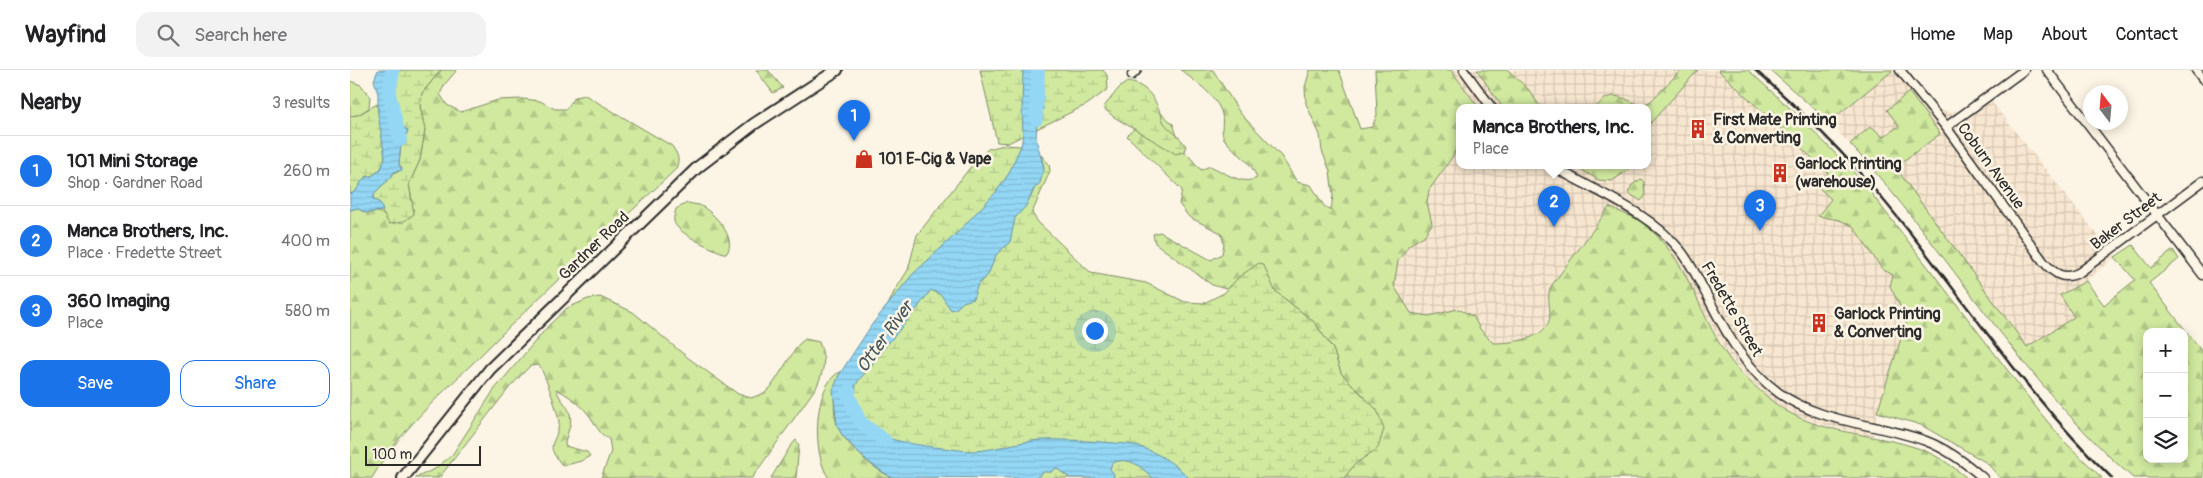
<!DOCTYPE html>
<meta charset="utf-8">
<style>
:root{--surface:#fff;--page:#f2f2f2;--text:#202124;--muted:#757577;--line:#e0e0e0;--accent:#1a73e8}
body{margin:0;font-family:Pangolin,sans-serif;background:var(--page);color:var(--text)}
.controls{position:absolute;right:15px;bottom:15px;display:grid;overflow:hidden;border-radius:10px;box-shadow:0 2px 12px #0003}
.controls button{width:45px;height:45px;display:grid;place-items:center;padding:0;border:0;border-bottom:1px solid var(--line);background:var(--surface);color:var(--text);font:25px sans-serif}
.compass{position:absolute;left:1733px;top:15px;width:45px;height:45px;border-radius:50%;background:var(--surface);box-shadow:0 2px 12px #0003;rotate:344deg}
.scale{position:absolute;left:15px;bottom:12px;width:116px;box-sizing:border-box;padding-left:5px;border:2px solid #2b2b2b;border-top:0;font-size:14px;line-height:18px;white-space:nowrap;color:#2b2b2b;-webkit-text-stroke:4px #fcf5e5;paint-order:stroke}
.you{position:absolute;left:744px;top:260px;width:18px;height:18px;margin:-12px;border:4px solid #fff;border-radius:50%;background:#1a73e8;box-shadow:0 0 0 8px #1a73e833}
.badge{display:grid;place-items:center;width:32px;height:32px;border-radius:50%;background:var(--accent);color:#fff;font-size:16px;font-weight:700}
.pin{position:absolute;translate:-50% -41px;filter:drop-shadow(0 1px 2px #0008)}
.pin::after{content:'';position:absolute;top:26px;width:18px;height:15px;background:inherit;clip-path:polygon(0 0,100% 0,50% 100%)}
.popup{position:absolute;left:1106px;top:34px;width:195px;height:65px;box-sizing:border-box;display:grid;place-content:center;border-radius:10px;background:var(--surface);filter:drop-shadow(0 1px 4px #0005);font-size:16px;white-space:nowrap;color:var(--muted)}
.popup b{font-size:19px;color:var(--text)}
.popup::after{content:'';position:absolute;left:50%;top:100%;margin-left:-10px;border:10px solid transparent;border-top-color:var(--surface)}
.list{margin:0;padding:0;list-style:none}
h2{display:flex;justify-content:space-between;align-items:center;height:65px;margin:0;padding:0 20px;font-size:21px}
h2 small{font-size:16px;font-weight:400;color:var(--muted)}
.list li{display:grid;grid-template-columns:32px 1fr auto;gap:15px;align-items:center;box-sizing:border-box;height:70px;padding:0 20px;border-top:1px solid var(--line)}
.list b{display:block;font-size:19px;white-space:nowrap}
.list p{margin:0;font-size:16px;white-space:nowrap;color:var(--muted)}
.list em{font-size:16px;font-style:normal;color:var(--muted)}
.actions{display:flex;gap:10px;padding:15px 20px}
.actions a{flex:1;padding:11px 0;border:1px solid var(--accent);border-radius:15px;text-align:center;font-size:18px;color:var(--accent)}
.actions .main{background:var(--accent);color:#fff}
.icon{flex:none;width:28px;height:28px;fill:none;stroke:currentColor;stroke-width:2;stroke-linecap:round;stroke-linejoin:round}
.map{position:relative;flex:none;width:1853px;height:408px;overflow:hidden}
header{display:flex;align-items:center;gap:30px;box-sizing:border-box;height:70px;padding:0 25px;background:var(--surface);border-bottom:1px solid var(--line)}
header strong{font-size:24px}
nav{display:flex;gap:28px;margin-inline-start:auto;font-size:18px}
.search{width:350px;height:45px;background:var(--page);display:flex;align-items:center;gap:12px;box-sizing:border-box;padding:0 18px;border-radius:15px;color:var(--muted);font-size:19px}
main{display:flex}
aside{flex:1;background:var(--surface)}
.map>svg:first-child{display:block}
</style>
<header>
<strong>Wayfind</strong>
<div class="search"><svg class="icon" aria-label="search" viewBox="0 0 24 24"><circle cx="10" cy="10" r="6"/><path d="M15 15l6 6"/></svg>Search here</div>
<nav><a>Home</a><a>Map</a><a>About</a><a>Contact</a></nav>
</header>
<main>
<aside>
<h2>Nearby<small>3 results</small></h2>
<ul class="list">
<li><span class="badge">1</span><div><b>101 Mini Storage</b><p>Shop · Gardner Road</p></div><em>260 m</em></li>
<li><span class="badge">2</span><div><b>Manca Brothers, Inc.</b><p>Place · Fredette Street</p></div><em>400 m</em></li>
<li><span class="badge">3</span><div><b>360 Imaging</b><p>Place</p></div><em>580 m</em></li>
</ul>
<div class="actions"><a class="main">Save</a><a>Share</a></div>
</aside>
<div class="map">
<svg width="1853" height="408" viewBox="0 0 1853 408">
<defs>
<pattern id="industrial-grid" width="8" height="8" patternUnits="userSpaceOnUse" patternTransform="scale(1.25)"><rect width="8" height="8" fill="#f8e7d0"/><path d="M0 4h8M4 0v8" fill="none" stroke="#d5c6b3"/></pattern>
<pattern id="forest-firs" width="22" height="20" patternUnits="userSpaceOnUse" patternTransform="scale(1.25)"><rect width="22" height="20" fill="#d0e99f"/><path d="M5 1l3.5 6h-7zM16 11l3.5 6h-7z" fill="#b3c889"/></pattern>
<pattern id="wetland-marsh" width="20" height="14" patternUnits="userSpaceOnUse" patternTransform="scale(1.25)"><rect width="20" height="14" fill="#d0e99f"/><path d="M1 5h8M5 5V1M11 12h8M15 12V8" fill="none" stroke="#b3c889"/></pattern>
<pattern id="water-rules" width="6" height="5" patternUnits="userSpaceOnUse" patternTransform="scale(1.25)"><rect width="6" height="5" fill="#93d7f5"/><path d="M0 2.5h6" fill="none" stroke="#7fb9d2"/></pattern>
</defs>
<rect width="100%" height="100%" fill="#fcf5e5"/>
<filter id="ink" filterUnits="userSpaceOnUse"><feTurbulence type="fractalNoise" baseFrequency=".02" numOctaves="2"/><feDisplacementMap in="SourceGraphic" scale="10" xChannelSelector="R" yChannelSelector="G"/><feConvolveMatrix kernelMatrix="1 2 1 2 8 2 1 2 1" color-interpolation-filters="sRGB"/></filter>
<g filter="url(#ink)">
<path fill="url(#industrial-grid)" d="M1101 0H1368L1478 103 1481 128 1468 146 1489 150 1503 156 1532 199 1543 205 1540 216 1557 250 1527 342 1523 367 1463 352 1444 345 1423 332 1379 288 1351 236 1258 137 1233 176 1200 217 1198 232 1200 247 1195 257 1181 268 1163 273H1143L1130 259 1123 247 1108 240 1079 246 1061 243 1044 216 1048 191 1059 175 1074 166 1082 154 1077 132 1079 120 1110 76V96H1298V38H1129Z
M1420 0H1558L1586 38 1593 41 1603 42 1613 39 1635 23 1765 187 1736 211 1711 224 1725 247 1677 278 1545 97 1532 108 1479 52Z"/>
<path fill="url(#forest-firs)" stroke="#7e8a65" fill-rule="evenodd" d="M91 0H107L95 14 90 24 97 35 111 42 148 30 173 29 190 31 205 39H216L225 27 235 25 322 76C328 85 330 89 326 99 259 163 190 225 125 291 88 327 48 363 22 408H0V140L7 138 16 143C31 141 31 141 40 154L62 131 59 114 70 90 75 60 70 36 72 23Z
M406 0H418L433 18 423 23Z
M831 0H863L890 43 931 86 947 112 961 115 974 136 981 140 983 126 980 101 972 81 970 65 956 34 955 17 960 0H989L1010 59 1022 57 1027 45 1025 0H1101L1129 38H1110V76L1079 120 1077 132 1082 154 1074 166 1059 175 1048 191 1044 216 1061 243 1079 246 1108 239 1123 246 1130 259 1143 273C1161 273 1199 270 1200 245 1200 235 1196 224 1202 215 1221 189 1241 164 1259 137 1268 142 1281 145 1290 151 1339 187 1346 240 1378 287 1389 303 1407 318 1421 330 1459 363 1516 362 1561 376 1583 382 1600 394 1617 408H971L1015 327 991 303 983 279 964 252 925 221 890 206 885 213 876 219 862 215 805 173 803 164 810 162 861 190 872 184 874 174 871 163 839 147 829 134 832 120 777 66 805 37 823 54 831 77 851 100 860 96C874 102 892 116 907 108 901 90 886 84 875 70 869 62 875 50 871 41 864 23 845 12 831 0Z
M1127 0H1158L1179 20 1191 38H1153Z
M1331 0H1348L1298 56V38H1246C1260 18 1273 28 1291 36L1301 31Z
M1368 0H1398L1453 50 1511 110 1692 345 1713 370 1752 408H1650L1637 393 1571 355 1527 342 1557 250 1540 216 1543 205 1532 199 1503 156 1489 150 1468 146 1481 129 1467 116 1478 103Z
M1420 0H1542V1L1479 52Z
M0 11 11 15 20 26 19 38 8 45 0 46Z
M1559 22 1590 64 1545 97 1677 277 1724 247 1710 225 1736 211 1754 235 1785 210 1765 187 1783 175 1801 198 1823 180 1829 189 1799 213 1853 283V408H1783C1672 312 1599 181 1500 74L1521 56 1533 67 1549 56 1537 40ZM1797 262H1834V389H1797Z
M1226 96H1284L1262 111 1248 110Z
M1291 109 1294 112 1295 126 1291 131 1278 123 1282 115Z
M337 133C341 134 345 134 349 135 363 141 389 169 376 184 365 180 325 163 324 151 323 148 325 143 326 139Z
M250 227 283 242 337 287 388 324 401 328 415 323 421 317 448 275 455 269 469 272C476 291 475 297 467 316L402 408H251L261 381 259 369C249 364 248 358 241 348 234 337 219 325 206 319 209 329 218 335 220 344 223 356 215 364 215 376L237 382 240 386 231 391 213 396C193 373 206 376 209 354 210 346 194 302 189 295L180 296 159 318 89 408H65L85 399 102 385 144 320 199 255 217 238 238 229Z
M491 301C483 314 482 343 488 357 496 375 526 402 544 408H479C462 387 462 314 491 301Z
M446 370 449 375 446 408H421L440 377Z"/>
<path fill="url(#wetland-marsh)" stroke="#7e8a65" d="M51 0H91L72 23 70 36 75 60 70 90 59 114 64 144 53 152 39 154 32 142 30 133 23 128C26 116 39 114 44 102H48L52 98 49 94 51 74 58 61 42 47 39 27 42 12 40 10 37 11Z
M630 0H753L757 5 758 19 738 34 658 73 647 72Z
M777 12C795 14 804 26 810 42 812 45 812 50 814 53 819 60 829 65 836 76L834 81 826 84 764 47 753 38 769 18Z
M27 34C29 50 40 86 31 98 29 101 24 104 21 106H17L5 122 0 124V46L8 45Z
M654 75 671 76 681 126 694 98 691 85 699 94 700 101 682 143 688 152 741 203 796 213 835 232 854 233 874 223 890 206 909 193 914 196 925 221 964 252 983 279 991 303 1027 340 1034 359 1028 378 1005 394 994 408H686L693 401 701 402 706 398 719 407 726 395 655 392 540 375 512 355 505 345 498 324 544 222 558 200 567 165 626 90 638 79Z"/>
<path fill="url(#water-rules)" stroke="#6992a4" d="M28 0H51L37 10H41C38 21 36 40 45 50 49 55 54 57 58 61L51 74 49 94 52 100 44 102C39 114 26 116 23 129L30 133 33 141 16 143 7 138 0 140V124L5 122 14 108 22 106 31 99 35 88 28 44V24L24 10Z
M673 0H689L686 31 694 38 687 48 686 69 694 98 690 113 684 119 676 136 665 148 660 172 646 185 638 205 628 214 623 229 613 232 607 238 601 240 591 225 581 220C562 247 539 270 520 297 516 303 509 308 506 315 485 367 559 374 593 378 603 379 613 381 623 381 644 381 671 370 694 370 721 369 750 372 777 374 799 377 824 392 839 408H803C790 396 780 386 762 393L760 399 764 404 763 408H720L706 398 701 402H693L686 408 540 407 517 391 492 365 487 355 483 320 489 305 523 253 562 205 607 163 646 122 658 105 671 76 673 65 672 39Z"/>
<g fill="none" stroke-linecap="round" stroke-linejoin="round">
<path stroke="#93d7f5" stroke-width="14" d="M43 0 39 24 50 70
M686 49 688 0
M499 321 498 324 510 352 535 371"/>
<g stroke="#2b2b2b" stroke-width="11">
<path id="street" d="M1114 0 1142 38
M1550 0 1596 57 1693 191C1704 204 1714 211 1730 202L1853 111
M1697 0 1853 205
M1846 0 1853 9
M782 5 787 0
M1596 57 1674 0
M1202 96C1246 122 1297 140 1331 181 1340 192 1347 207 1354 220 1375 260 1391 295 1429 323 1473 354 1527 353 1576 371 1597 379 1616 393 1633 408"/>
</g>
<g stroke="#2b2b2b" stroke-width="14">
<path id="secondary" d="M53 408 140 299 348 97 404 54 487 0"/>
</g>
<use href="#street" stroke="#fcf5e5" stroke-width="8"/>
<use href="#secondary" stroke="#fcf5e5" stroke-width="10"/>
<path stroke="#2b2b2b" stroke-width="2.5" d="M1405 0C1442 32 1478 67 1511 104 1598 202 1666 316 1762 408"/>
</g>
</g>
<defs>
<g id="building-bare" transform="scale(1.5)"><path d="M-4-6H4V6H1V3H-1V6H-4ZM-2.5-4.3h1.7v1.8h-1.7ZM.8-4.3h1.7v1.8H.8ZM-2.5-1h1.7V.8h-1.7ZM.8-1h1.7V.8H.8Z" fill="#c8321e" stroke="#fcf5e5" stroke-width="2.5" paint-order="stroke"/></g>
<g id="shop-bare" transform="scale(1.5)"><path d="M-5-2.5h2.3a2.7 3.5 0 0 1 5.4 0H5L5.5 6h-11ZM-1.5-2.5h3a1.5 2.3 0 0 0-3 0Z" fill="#c8321e" stroke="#fcf5e5" stroke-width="2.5" paint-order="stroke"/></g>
</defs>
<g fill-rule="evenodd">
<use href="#building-bare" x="1348" y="59"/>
<use href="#shop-bare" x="514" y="89"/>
<use href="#building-bare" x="1430" y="103"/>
<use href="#building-bare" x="1469" y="253"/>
</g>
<g text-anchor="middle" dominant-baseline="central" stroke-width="5" stroke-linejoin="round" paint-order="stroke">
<g font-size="16" font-weight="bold" fill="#2b2b2b" stroke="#fcf5e5" text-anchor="start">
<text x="1363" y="50">First Mate Printing<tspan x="1363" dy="18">&amp; Converting</tspan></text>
<text x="529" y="89">101 E-Cig &amp; Vape</text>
<text x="1445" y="94">Garlock Printing<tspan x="1445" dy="18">(warehouse)</tspan></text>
<text x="1484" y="244">Garlock Printing<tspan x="1484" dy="18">&amp; Converting</tspan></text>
</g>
<g font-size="16" fill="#2b2b2b" stroke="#fcf5e5">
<text transform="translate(1641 96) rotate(54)">Coburn Avenue</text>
<text transform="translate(1776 151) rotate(-37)">Baker Street</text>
<text transform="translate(244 176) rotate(-44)">Gardner Road</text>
<text transform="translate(1382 239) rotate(60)">Fredette Street</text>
</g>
<g font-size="18" font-style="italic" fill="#45565e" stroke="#fcf5e5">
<text transform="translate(535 267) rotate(-54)">Otter River</text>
</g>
</g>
</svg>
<div class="controls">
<button>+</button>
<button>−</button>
<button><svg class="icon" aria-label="layers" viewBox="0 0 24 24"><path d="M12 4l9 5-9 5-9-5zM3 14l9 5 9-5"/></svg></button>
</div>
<svg class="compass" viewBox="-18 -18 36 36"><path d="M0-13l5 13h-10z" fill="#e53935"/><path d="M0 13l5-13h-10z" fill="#757577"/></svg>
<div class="scale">100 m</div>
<div class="you"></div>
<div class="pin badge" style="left:504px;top:71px">1</div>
<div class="pin badge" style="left:1204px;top:157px">2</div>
<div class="popup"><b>Manca Brothers, Inc.</b>Place</div>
<div class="pin badge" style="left:1410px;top:161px">3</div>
</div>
</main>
